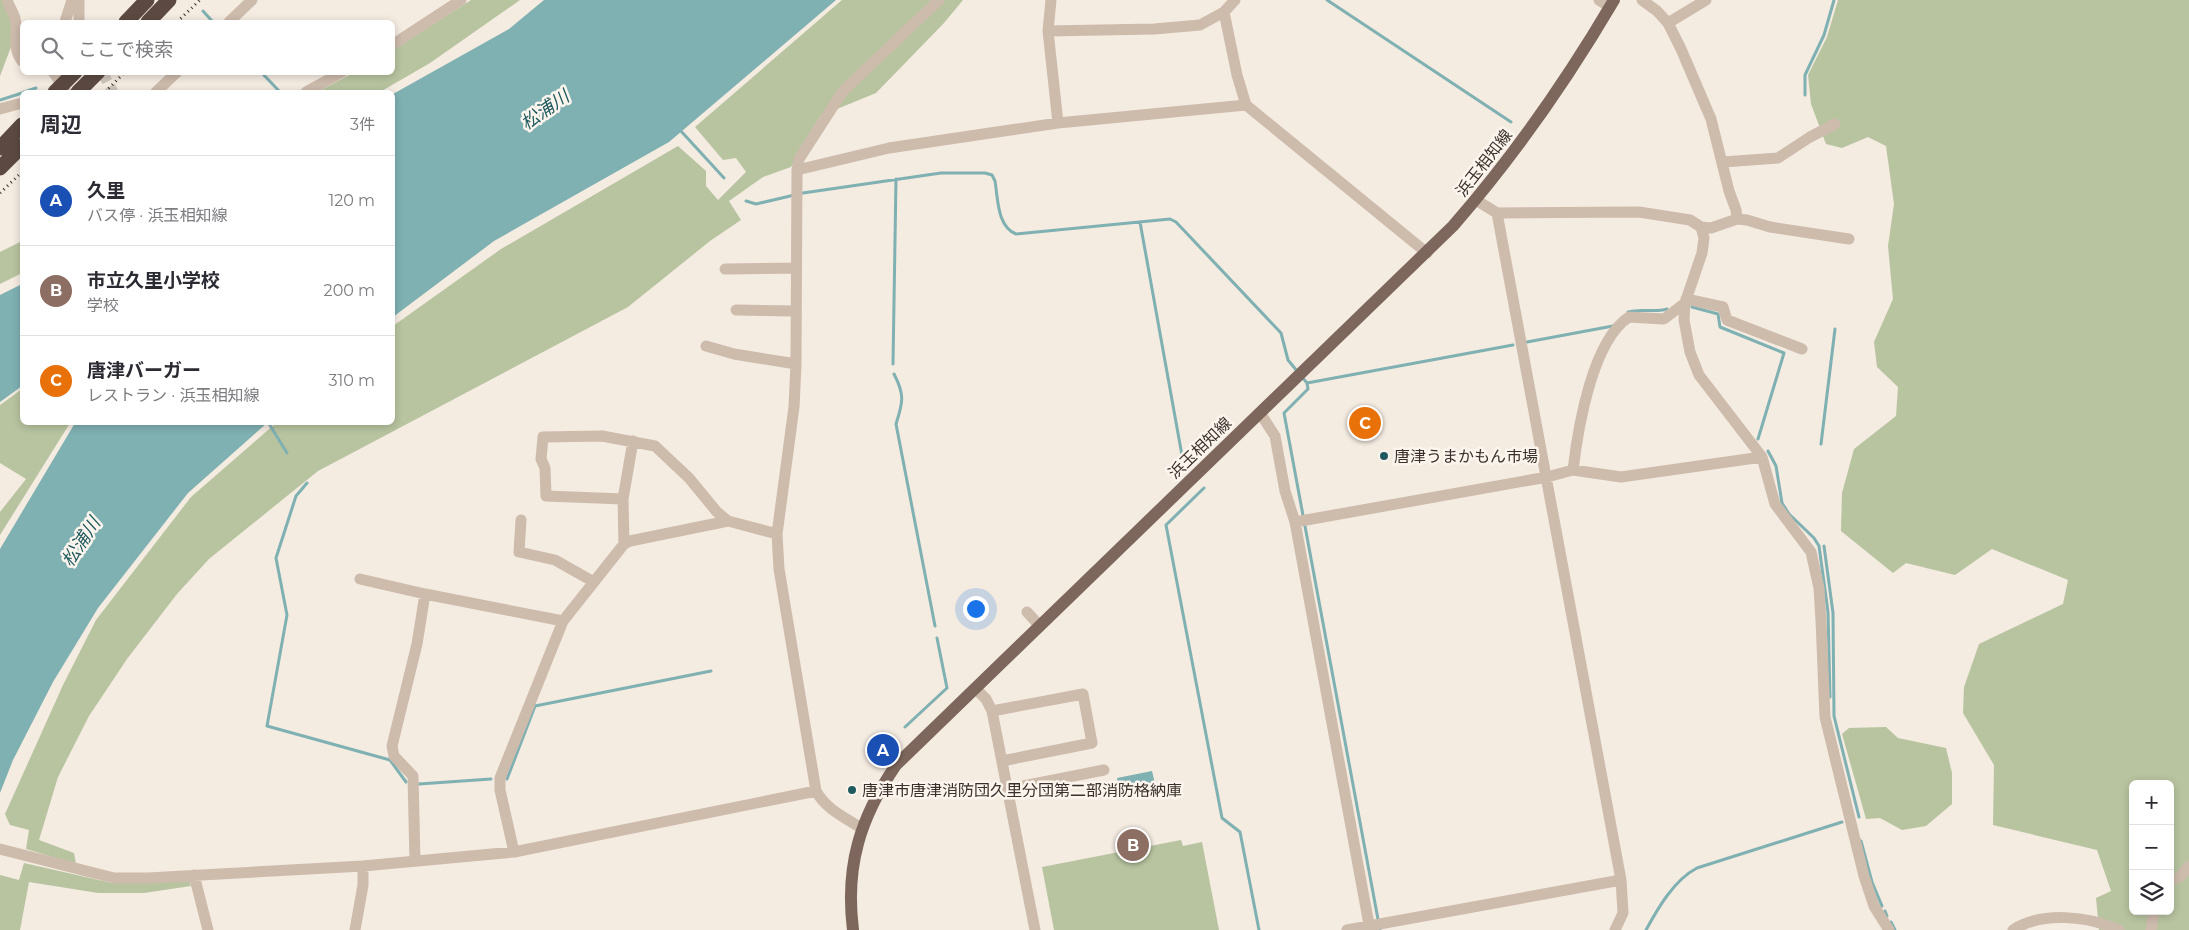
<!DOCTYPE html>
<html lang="ja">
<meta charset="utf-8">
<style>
:root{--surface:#fff;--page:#f2f2f3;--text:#2b2b33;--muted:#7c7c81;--line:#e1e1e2;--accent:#db2777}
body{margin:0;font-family:Montserrat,"Noto Sans JP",sans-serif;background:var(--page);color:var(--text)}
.controls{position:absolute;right:15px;bottom:15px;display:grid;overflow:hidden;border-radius:8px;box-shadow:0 2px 8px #0003}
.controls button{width:45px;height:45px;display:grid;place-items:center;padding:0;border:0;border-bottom:1px solid var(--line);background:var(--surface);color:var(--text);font:25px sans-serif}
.you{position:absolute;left:975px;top:608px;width:18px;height:18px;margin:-12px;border:4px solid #fff;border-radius:50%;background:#1a73e8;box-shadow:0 0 0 8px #1a73e833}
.badge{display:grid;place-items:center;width:32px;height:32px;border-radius:50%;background:var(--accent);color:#fff;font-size:16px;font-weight:700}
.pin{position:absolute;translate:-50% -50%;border:2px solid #fff;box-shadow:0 1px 5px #0006}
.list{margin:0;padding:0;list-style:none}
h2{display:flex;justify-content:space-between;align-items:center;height:65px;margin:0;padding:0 20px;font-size:21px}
h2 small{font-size:16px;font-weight:400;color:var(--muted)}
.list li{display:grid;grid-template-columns:32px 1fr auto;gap:15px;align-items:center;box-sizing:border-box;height:90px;padding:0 20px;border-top:1px solid var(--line)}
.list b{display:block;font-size:19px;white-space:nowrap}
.list p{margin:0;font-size:16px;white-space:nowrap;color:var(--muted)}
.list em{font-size:16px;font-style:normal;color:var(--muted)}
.icon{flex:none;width:28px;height:28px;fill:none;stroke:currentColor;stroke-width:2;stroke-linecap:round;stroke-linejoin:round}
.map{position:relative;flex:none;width:2189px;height:930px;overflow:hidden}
.search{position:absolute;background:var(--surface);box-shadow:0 2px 8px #0003;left:20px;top:20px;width:375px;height:55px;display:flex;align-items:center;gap:12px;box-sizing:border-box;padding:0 18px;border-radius:8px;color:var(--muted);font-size:19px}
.panel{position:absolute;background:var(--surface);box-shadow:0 2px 8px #0003;left:20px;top:90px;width:375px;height:335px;border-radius:8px}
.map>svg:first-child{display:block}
</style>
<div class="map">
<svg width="2189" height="930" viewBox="0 0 2189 930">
<rect width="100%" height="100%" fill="#f4ebe1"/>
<path fill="#b8c4a0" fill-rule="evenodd" d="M0 0H2L13 22 11 47 0 76Z
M471 0H520L430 63 380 92H317L353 73 392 72 393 50Z
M842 0H963L944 23 876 93 820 116 791 167 763 177 729 201 741 220 710 241 628 307 318 471 209 559 177 594 127 659 89 716 58 777 39 840 74 853 76 864 26 849 29 830 10 825 5 814 63 685 96 620 191 497 276 423 392 422 393 326 501 249 678 146 706 171V186L718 200 746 172 736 158 723 160 695 127Z
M1838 0H2189V930H2099L2096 898 2111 891 2097 850 1993 825 1994 765 1963 713 1964 687 1979 644 2063 604 2068 580 1992 549 1955 575 1906 563 1893 573 1841 531 1842 493 1854 449 1896 416 1898 387 1877 367 1874 342 1893 299 1888 246 1894 204 1886 146 1868 137 1842 148 1826 144 1811 104 1808 75 1827 37ZM2133 784H2170V911H2133Z
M22 241V273L0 284V252Z
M22 389V422L70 423 0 535V512L26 479 0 463V405Z
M1886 727 1898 738 1946 748 1952 773V804L1926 826 1902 830 1880 818 1866 819 1842 734 1849 728Z
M1181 840 1183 846 1202 842 1219 930H1054L1042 867Z
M24 863 112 883 189 879 191 886 144 893H98L29 882 20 930H0V875L19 880Z"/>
<path fill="#7fb0b2" d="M544 0H836L669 142 494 241 393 317V94L509 29Z
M22 284V386L0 402V295Z
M75 423H267L188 493 98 608 53 682 13 760 0 793V549Z
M1152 771 1156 788 1121 795 1117 778Z"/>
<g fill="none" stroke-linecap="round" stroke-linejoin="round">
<path stroke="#7fb0b2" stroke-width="3" d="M1327 0 1511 122
M203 11 213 22
M261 72 280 92
M24 92 36 88
M1805 95V75L1824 35 1834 0
M0 100 22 93
M680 130 724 178
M746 201 756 204 803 193 941 173H985L992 175 995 181C998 199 997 226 1016 234L1170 219 1176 222 1281 333 1288 360 1297 371
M1140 222 1183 461
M1692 307 1718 314 1720 327 1784 353 1758 439
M1628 312C1641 308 1654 313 1667 309
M1527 342 1613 326
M893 364 896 179
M894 374C905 395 903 402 896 424L935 626
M1301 376 1307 383 1308 389 1284 413 1380 930
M1307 383 1513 345
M268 422 287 453
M1821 444 1835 329
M1768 451 1776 466 1782 503 1789 514 1814 538 1819 546 1828 612 1830 697
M307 483 296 496 276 558 287 615 267 726 390 760 406 782
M1204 488 1166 525 1222 818 1240 832 1259 930
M1824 546 1833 613 1834 716 1859 817
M905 727 947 688 937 638
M507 779 535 706 711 671
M419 784 491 779
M1861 841 1872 882 1882 906
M1885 911 1887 916
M1891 922 1895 930
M1646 930C1658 908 1674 880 1697 868L1842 822"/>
<path stroke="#cfc6bd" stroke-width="11" stroke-dasharray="11 5.5" stroke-linecap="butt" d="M102 72 113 92"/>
<path stroke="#cdbbac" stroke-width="11" d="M7 0C9 6 13 12 15 18 19 34 11 47 22 61
M1051 0 1048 31 1058 123
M1599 0 1610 7
M1642 0 1657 11 1668 23 1681 49 1711 119 1729 191 1736 210 1737 219
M1224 12 1237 75 1246 105 1427 253
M65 22 72 0
M79 22V0
M229 22 252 0
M1668 23 1706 0
M1048 31 1154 29 1200 25 1224 12 1235 0
M392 45 461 0
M53 72C59 78 60 86 66 92
M156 92 177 72
M306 92 342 72
M0 109 22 103
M1723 162 1778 158 1810 137 1835 124
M797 170 889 148 1058 123 1246 105
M1476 200 1497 213 1639 212 1690 220 1701 227 1711 228 1737 219 1747 220 1770 227 1849 239
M1497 213 1621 880 1623 913 1615 930
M1701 227 1704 238 1702 253 1685 303 1684 320 1690 352 1699 375 1762 457 1775 504 1811 552 1819 588 1821 620 1825 717 1864 876 1874 906 1889 930
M725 269 795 268
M1686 299 1723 307 1727 320 1802 349
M736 310 796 311
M706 346 734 354 796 364
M1260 413 1275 436 1285 491 1295 522 1370 930
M1573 470C1578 428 1592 341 1629 317L1664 319 1685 303
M623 499 546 496 545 468 541 459 543 437 602 436 655 446 689 478 717 512 728 521
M521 520 519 552 555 560 594 582
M1295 522 1547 477 1573 470 1621 477 1762 457
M624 544 623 499 633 441
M360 579 425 594 563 621
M1027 612 1039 625
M975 688 986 699 992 711 1035 930
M992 711 1083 694 1092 743 1002 761
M1007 789 1104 770
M861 828C844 817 826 809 816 791L779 569 777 534 794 407 796 364 797 170 799 159 843 91 939 0
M0 849 114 878H148L363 866 514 852 816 791
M514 852 500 790V778L563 621 624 544 630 541 728 521 777 534
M415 861 413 776 394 756 392 746 417 644 425 594
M194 875 208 930
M2170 881 2180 877 2189 866
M355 930 363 885V866
M1347 930 1621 880
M2013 930C2042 911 2088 916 2119 930
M2151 930 2154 911"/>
<path stroke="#7d675c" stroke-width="12" d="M853 930C845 866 860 818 896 765L1453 226C1514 156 1567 80 1614 0"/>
<path stroke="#5c4a42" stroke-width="15" d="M126 22 147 0
M148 22 169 0
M55 92 75 72
M78 92 98 72
M0 148 22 125
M0 168 22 146"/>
<path stroke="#3b302b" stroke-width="3" stroke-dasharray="1 4" stroke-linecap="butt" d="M177 22 200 0
M105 92 125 72
M0 193 22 172"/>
</g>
<g fill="#1f5a5e" stroke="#fbf5ee" stroke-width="2">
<circle cx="1384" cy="456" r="5"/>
<circle cx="852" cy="790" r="5"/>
</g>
<g text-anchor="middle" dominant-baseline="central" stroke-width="5" stroke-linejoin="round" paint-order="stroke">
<g font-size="16" fill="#3b302b" stroke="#fbf5ee">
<text transform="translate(1484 163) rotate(-52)">浜玉相知線</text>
<text transform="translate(1200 448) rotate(-44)">浜玉相知線</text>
</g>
<g font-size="16" fill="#3b302b" stroke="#fbf5ee" text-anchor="start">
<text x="1394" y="456">唐津うまかもん市場</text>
<text x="862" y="790">唐津市唐津消防団久里分団第二部消防格納庫</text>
</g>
<g font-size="18" font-style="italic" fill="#1f5a5e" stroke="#fbf5ee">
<text transform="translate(545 110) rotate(-35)">松浦川</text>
<text transform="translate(81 542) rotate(-57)">松浦川</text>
</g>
</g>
</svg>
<div class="controls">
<button>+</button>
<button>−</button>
<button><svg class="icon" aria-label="layers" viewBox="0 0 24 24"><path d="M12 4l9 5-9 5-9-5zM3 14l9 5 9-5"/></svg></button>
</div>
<div class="you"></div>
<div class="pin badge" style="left:883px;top:750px;background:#1a4fb4">A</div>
<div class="pin badge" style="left:1133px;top:845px;background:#8d6e63">B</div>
<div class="pin badge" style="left:1365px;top:423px;background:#e8710a">C</div>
<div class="search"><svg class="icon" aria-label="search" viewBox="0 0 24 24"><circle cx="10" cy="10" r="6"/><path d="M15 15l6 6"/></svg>ここで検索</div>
<section class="panel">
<h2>周辺<small>3件</small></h2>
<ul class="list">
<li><span class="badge" style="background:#1a4fb4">A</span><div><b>久里</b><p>バス停 · 浜玉相知線</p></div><em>120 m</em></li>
<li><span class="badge" style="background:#8d6e63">B</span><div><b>市立久里小学校</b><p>学校</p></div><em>200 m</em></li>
<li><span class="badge" style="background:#e8710a">C</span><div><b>唐津バーガー</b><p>レストラン · 浜玉相知線</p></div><em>310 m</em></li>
</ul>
</section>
</div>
